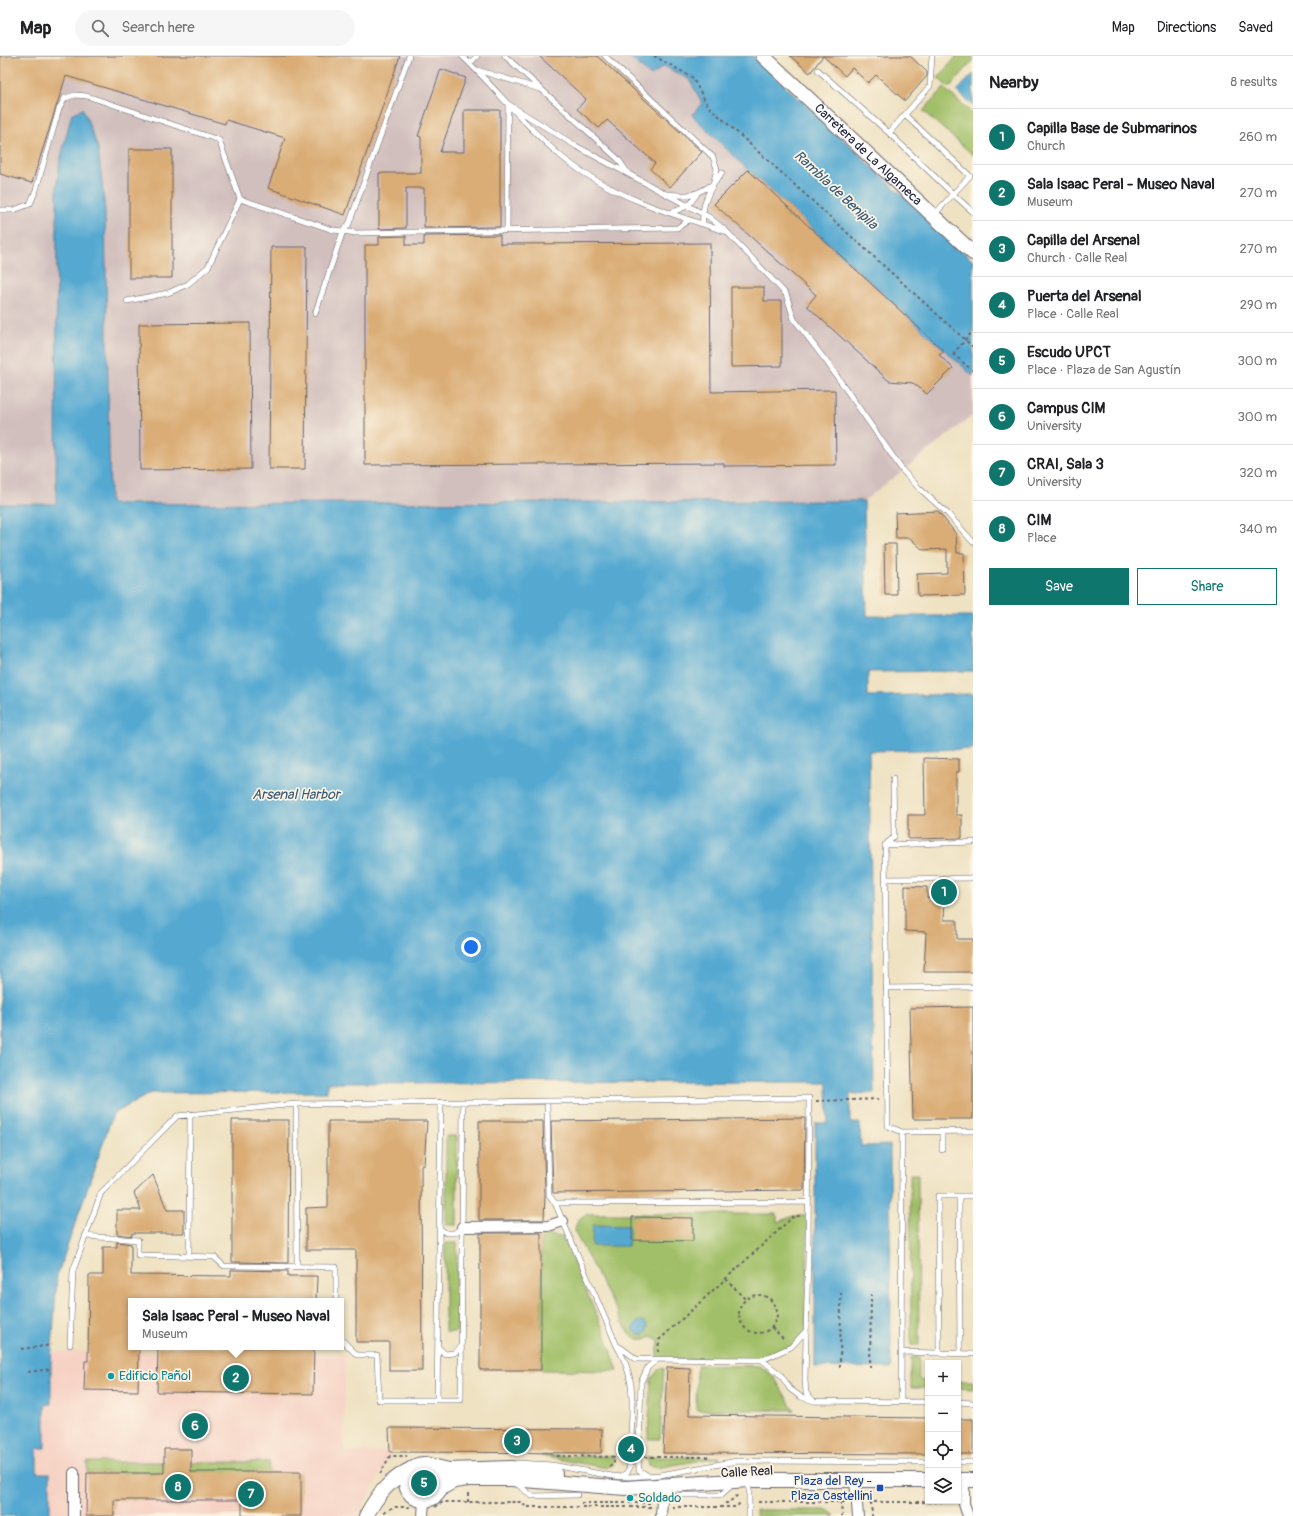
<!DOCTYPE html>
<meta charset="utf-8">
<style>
:root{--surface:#fff;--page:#f6f6f6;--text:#202124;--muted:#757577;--line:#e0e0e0;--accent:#0f766e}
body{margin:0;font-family:Pangolin,sans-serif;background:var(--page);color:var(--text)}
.controls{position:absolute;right:12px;bottom:12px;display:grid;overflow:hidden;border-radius:0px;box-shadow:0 1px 3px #0004}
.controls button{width:36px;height:36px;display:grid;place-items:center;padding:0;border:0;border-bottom:1px solid var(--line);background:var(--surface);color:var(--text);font:20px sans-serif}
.you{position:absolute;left:471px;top:891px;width:14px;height:14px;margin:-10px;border:3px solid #fff;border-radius:50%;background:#1a73e8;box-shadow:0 0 0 6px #1a73e833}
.badge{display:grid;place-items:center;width:26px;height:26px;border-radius:50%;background:var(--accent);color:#fff;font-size:13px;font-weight:700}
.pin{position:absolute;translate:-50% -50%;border:2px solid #fff;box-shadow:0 1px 4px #0006}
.popup{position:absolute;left:128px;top:1242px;width:216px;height:52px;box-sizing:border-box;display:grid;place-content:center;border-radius:0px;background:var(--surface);filter:drop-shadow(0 1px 3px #0005);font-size:13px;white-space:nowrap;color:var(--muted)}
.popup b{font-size:15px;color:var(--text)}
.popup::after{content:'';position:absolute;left:50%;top:100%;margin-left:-8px;border:8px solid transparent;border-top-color:var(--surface)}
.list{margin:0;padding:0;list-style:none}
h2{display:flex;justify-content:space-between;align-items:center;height:52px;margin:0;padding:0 16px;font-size:17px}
h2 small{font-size:13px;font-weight:400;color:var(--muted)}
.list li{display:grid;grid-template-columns:26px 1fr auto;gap:12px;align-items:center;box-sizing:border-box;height:56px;padding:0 16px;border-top:1px solid var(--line)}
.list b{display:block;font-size:15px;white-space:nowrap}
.list p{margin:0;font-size:13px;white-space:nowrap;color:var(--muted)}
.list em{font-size:13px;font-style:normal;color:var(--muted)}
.actions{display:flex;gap:8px;padding:12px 16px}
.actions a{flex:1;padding:9px 0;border:1px solid var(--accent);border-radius:0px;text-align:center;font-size:14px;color:var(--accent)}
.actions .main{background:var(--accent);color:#fff}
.icon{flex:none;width:22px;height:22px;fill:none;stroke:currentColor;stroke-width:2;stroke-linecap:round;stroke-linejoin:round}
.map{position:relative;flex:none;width:973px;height:1460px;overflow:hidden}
header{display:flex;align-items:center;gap:24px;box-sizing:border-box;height:56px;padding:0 20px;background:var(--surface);border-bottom:1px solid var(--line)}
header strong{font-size:19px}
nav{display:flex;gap:22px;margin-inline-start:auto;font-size:14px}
.search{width:280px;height:36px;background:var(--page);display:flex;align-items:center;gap:10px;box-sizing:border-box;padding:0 14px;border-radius:22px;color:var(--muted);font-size:15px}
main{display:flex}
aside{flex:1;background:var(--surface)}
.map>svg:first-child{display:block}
</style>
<header>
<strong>Map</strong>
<div class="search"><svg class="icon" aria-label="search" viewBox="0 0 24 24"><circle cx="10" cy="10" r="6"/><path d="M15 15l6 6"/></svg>Search here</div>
<nav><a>Map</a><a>Directions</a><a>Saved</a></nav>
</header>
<main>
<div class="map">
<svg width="973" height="1460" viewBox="0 0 973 1460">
<rect width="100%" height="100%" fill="#fcf5e5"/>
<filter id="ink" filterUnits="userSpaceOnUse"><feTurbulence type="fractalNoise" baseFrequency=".025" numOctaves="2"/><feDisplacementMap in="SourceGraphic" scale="8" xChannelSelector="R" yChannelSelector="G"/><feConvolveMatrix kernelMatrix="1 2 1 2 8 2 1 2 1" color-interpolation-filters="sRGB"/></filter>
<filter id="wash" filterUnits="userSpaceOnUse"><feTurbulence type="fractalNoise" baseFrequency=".012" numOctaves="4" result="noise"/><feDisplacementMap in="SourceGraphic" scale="16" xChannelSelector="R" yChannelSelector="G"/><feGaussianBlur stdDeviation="0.9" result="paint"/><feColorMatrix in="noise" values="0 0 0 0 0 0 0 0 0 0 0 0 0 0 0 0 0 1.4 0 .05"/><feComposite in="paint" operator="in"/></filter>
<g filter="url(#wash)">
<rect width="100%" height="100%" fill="#efe2c3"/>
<path fill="#f6d2c4" d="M52 1295 345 1299 344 1396H390V1400L357 1460H50V1417H37V1392H45V1348H51Z"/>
<path fill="#d1bfbe" d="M0 0H629L651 20 664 10 690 24 702 47 692 59 748 114 973 320V359L864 445 110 448 109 422 56 449 0 448Z"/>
<path fill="#a1bf67" stroke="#627051" d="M957 0H973V5L949 32 938 22Z
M944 32 973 58V99L923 55Z
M446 1080H457V1169H446Z
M910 1118H918L919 1289H911Z
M587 1158H777V1166L794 1160H808L806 1275 791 1291 762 1304 657 1303 659 1284 651 1280C642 1286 636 1284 628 1276L575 1177C575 1167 578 1162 587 1158Z
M541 1178 562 1181 605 1277 618 1315 541 1314Z
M445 1187H457V1276H445Z
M911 1301H919V1324L928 1325V1332H911Z
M697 1309 760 1310 774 1321 794 1354H696Z
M664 1312 660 1383H648L651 1323 659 1313Z
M958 1325H973V1333L958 1332Z
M541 1400H614L613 1409 606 1412Z
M646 1401H720L656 1412 648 1409Z
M87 1406H168V1417H87Z
M186 1406H269V1417L186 1416Z
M756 1454H828L835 1460H756Z"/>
<path fill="#55a9d1" stroke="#3c6686" d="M629 0H753L775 20 973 205V320L748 114 692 59 702 47 690 24 664 10 651 20Z
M973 18V50L957 35Z
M83 53 98 92 105 154 110 448 864 445 867 560H973V615L868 616V640L973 638V693L869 695 874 1037 850 1038V1067H860L861 1090 890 1089 891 1312 815 1311V1067H828L827 1026 327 1027V1036L151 1037 113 1058 57 1220 51 1307V1348L45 1349V1392H37V1417H50V1460H0V448H56L57 129 60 105 72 57Z
M593 1169 629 1170 628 1190H592Z
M634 1272a7 7 0 1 1 14 0a7 7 0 1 1-14 0Z"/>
<g id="blocks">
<path fill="#daad77" d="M0 0H400L345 159 268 132 285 82 226 64 225 68 66 20 32 127 0 118Z
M539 0H597L702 96 670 131 650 113 655 107 607 64 599 72 577 53 586 43Z
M790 0H910L927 16V20L905 45 876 19 868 27 852 12 845 20 823 0 810 17Z
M441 13 466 22 440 96H464V54H500V171L424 172V132H406V172L379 173V117H421V81L418 80Z
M129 93H172V222H129Z
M748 114 944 295 939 299 953 312 927 338 913 327 889 325 807 250 816 239 714 148Z
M500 179V188L710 187 711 336 835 334 836 409 724 410V407L365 409V189H379V181L406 180V189H424V180Z
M271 191H307L305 413H269Z
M731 231H764V245H782V310L731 311Z
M250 267 251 413 140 414 139 268Z
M938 455 956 478 957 497H964L965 539 918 540 917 518 947 517V493L923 494 910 482H896L895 457Z
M884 488H896L897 539H885Z
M924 702 959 703V716H956V759H962V782L908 783V759H925Z
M905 830 927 831V842H945L944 864H957V883H973V916H924L926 876 905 875Z
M973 951V1063H913L910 952Z
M805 1062 804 1134 553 1137 551 1065Z
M232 1064H289L288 1207 232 1206Z
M328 1065H427L424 1109H421L422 1315H389V1286H356V1194H306V1152L328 1151Z
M479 1065H543L545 1137 544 1164H479Z
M153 1119 167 1154H184V1177H132V1180L117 1178V1154H141L134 1137Z
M632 1161 693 1162V1185L632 1184Z
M480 1177H541V1314H480Z
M117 1186 131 1188V1219L231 1220V1214L288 1215V1220H317L316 1245H131V1291H139L138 1335 84 1334 85 1305H88L89 1219H103V1191H117Z
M158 1291H314L313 1338 157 1336Z
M667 1311 690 1312 689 1359 928 1362V1398L663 1397Z
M958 1363H973V1398H958Z
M389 1372 602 1373 601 1397 390 1396Z
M164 1393H191V1416H301V1460H242V1444H114V1460H86L87 1417H164Z"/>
</g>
</g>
<g filter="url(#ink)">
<use href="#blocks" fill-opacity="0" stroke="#6a656b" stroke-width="1"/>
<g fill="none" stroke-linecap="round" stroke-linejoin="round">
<g stroke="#6a656b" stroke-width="6">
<path id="lane" d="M462 0C496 32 526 72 562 101 609 139 667 157 724 175
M505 0 618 103 628 117
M605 0 713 101 717 113 713 128C696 139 689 141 668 138
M932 0 930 30 889 77 953 138 934 159
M470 7 477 0
M477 14 540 33
M818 14 889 77
M508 48 576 90 709 161 726 175 786 238 794 263 829 309 903 415 919 432 948 458 973 486
M905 59 970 120 953 138 973 156
M0 154H14L30 148 36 134 59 53 65 42 75 39 87 40 219 84 240 143 333 174 343 175 349 168 409 0
M670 157 688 150 697 138
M703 168C701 148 709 132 722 117
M507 175 508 48
M127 245 168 237 188 228 208 211 240 143
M315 258 343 175 355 177 677 172 689 164
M893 723 894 781 885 789 888 1070 902 1076 973 1075
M885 789 973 786
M885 823 973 822
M886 932 973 931
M547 1045 549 1139 555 1147 617 1290C638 1325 631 1351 631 1390
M296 1048 297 1210
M942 1075V1094
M959 1140 960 1297
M555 1147 808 1146
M439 1172 446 1177H455L462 1171
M85 1180 138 1184V1199L214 1201 224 1210 336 1211V1245
M189 1200 190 1058
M341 1283 357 1299H377L379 1344H461L463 1046
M70 1289 73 1215 101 1137 177 1060 296 1048 809 1042 808 1198 805 1324 806 1337 814 1345
M438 1291 445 1298 454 1297 461 1291
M620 1291 636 1303 762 1304 791 1291 806 1275
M901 1296 973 1298
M939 1297 938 1140H973
M762 1304 781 1319 790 1333 801 1341 814 1345 928 1346
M437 1344 441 1046
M901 1346 902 1076
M958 1346 973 1347
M639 1390 641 1326 648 1311 657 1304
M638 1397 639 1414 647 1419
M958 1406H973
M517 1407 552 1409 612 1420 627 1421 660 1419 737 1405 928 1406
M621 1420C632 1416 630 1407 630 1397
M516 1427 532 1440 577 1439
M676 1439H721L733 1428
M749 1460V1425"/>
</g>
<g stroke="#6a656b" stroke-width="12">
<path id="street" d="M462 1171 548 1170 563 1165
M855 1424 858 1460
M964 1424V1448L968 1460
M74 1460V1417
M423 1460 424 1444
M661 1460 663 1429"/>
</g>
<g stroke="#6a656b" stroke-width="16">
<g id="secondary">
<path id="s1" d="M763 0 973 197"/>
<circle cx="424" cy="1426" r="18"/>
<path d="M432 1410 449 1414 511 1412 555 1418"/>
<path d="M958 1424H973"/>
<path d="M441 1432 454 1425 468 1423H511L625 1432 749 1424H928"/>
<path d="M366 1460C378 1438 390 1423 413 1412"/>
</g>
</g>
<path stroke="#6a656b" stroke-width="2" stroke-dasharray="3 3" stroke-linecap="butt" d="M654 0 692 21 708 50 973 291
M953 298 973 315
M816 1045 880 1043
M726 1223 745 1243
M739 1258a19 19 0 1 1 38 0a19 19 0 1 1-38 0Z
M772 1272 785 1284
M21 1293 52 1289
M658 1296 659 1284 794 1160H801
M840 1311 841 1237
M870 1312 871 1238
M28 1316 51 1313
M557 1400 623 1401
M645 1401H709
M609 1411 614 1407V1400
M380 1418 390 1400H407
M468 1446V1436
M758 1446H845
M841 1446 842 1460
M868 1446H953
M871 1446 872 1460
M581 1447H652
M725 1447H728L739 1438
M435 1451 443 1446H520L527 1451H651
M672 1451H736L740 1447
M384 1456 394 1451H413"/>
<use href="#lane" stroke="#fff" stroke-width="5"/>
<use href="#street" stroke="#fff" stroke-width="10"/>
<use href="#secondary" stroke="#fff" stroke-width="14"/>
<path stroke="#6a656b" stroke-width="2" stroke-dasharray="3 3" stroke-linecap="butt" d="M953 298 973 275"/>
</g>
</g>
<g fill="#0f9aa8" stroke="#fcf5e5" stroke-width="1.5">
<circle cx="111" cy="1320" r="4"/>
<circle cx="630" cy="1442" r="4"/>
</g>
<rect fill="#1a4fb4" stroke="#fcf5e5" stroke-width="1.5" x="876" y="1428" width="8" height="8" rx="2"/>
<g text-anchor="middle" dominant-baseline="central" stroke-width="3.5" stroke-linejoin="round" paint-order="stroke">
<g font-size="13" fill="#22223b" stroke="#fcf5e5">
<text stroke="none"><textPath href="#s1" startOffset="144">Carretera de La Algameca</textPath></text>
<text transform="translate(747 1416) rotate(-3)">Calle Real</text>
</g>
<g font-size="13" fill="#0d838f" stroke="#fcf5e5" text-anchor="start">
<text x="119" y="1320">Edificio Pañol</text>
<text x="638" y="1442">Soldado</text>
</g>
<g font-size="13" fill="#164399" stroke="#fcf5e5" text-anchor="end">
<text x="872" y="1425">Plaza del Rey -<tspan x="872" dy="15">Plaza Castellini</tspan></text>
</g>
<g font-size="14" font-style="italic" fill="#365877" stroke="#fcf5e5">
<text transform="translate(836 134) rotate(43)">Rambla de Benipila</text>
<text x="296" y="738">Arsenal Harbor</text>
</g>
</g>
</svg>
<div class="controls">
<button>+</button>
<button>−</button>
<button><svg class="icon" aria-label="locate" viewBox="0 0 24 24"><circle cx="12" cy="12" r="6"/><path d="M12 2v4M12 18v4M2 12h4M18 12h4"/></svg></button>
<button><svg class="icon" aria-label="layers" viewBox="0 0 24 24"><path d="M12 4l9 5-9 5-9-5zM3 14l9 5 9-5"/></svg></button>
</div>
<div class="you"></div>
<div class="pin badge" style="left:944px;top:836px">1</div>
<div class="pin badge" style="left:236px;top:1322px">2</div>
<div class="popup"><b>Sala Isaac Peral - Museo Naval</b>Museum</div>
<div class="pin badge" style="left:517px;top:1385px">3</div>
<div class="pin badge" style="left:631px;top:1393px">4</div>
<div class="pin badge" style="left:424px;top:1427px">5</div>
<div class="pin badge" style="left:195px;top:1370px">6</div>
<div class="pin badge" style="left:251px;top:1438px">7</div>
<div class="pin badge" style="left:178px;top:1431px">8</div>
</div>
<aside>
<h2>Nearby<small>8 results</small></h2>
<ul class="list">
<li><span class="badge">1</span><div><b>Capilla Base de Submarinos</b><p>Church</p></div><em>260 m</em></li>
<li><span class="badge">2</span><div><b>Sala Isaac Peral - Museo Naval</b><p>Museum</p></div><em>270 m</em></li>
<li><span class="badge">3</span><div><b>Capilla del Arsenal</b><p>Church · Calle Real</p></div><em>270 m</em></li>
<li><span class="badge">4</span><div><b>Puerta del Arsenal</b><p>Place · Calle Real</p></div><em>290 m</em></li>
<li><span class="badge">5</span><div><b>Escudo UPCT</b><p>Place · Plaza de San Agustín</p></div><em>300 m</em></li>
<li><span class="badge">6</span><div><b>Campus CIM</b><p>University</p></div><em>300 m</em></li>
<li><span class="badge">7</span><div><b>CRAI, Sala 3</b><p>University</p></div><em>320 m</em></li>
<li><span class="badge">8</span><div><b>CIM</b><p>Place</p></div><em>340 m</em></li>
</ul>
<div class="actions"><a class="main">Save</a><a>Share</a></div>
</aside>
</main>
